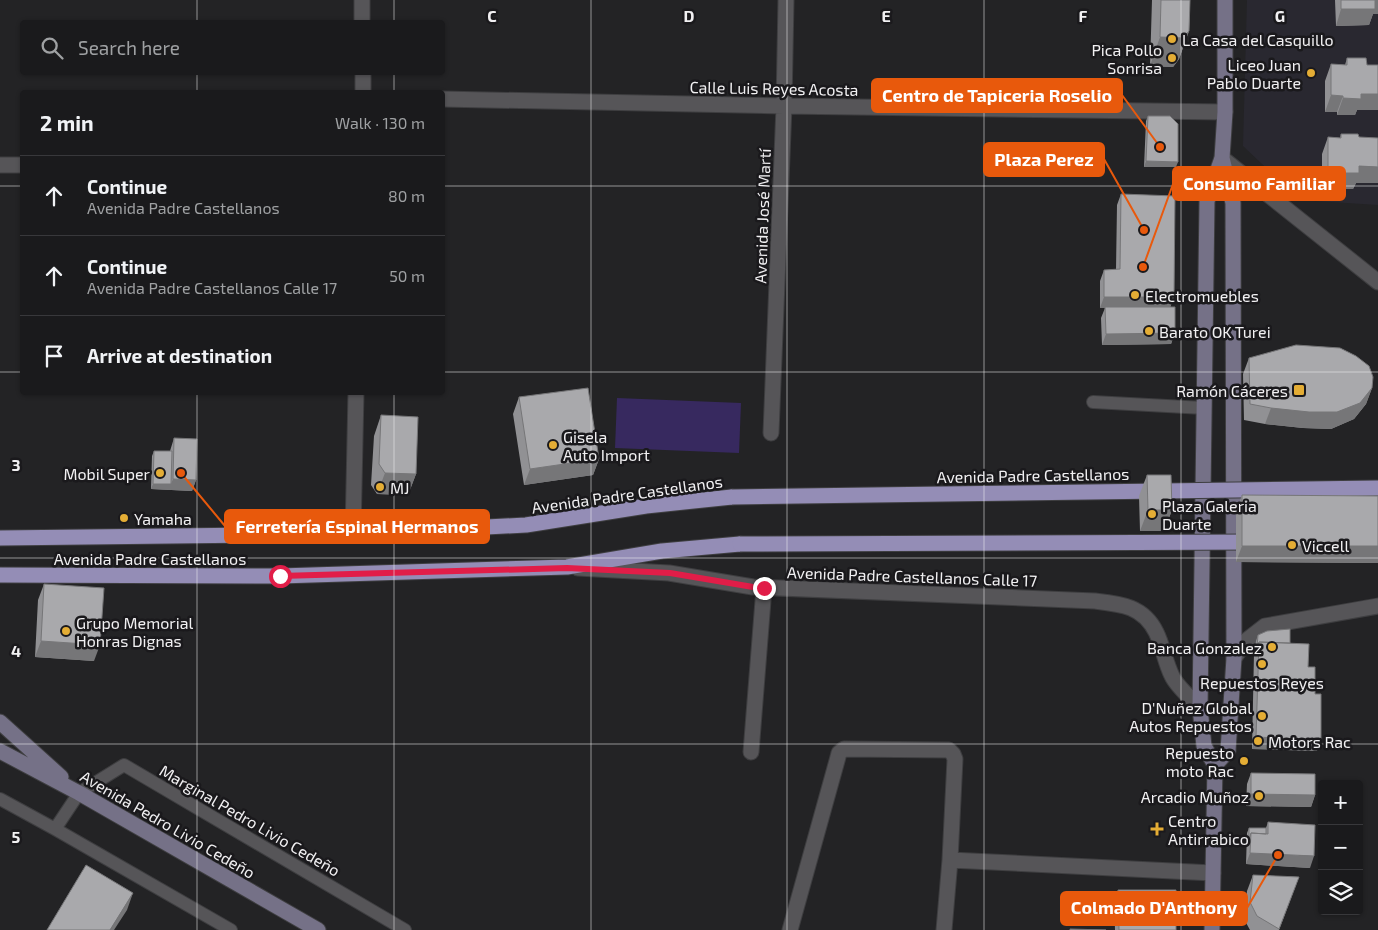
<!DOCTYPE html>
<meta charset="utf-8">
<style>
:root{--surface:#1a1a1c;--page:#272729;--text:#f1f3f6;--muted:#9fa1a3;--line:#38383b}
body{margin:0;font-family:"Exo 2",sans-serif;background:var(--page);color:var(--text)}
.controls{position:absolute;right:15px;bottom:15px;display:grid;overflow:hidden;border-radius:5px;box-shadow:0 1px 4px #0004}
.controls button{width:45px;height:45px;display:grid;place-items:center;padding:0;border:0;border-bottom:1px solid var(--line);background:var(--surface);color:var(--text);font:25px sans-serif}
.stop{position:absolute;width:15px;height:15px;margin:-11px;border:4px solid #e11d48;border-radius:50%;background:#fff}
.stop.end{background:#e11d48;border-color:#fff;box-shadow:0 1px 5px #0008}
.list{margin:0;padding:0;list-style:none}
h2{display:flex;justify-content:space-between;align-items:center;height:65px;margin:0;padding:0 20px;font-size:21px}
h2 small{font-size:16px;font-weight:400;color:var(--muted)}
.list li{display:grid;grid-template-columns:32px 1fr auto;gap:15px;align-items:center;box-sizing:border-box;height:80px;padding:0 20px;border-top:1px solid var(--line)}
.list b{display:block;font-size:19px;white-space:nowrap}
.list p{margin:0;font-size:16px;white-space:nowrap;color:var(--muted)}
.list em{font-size:16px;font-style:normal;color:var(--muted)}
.icon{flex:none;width:28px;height:28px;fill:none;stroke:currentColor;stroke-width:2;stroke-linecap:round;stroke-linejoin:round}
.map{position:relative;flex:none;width:1378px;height:930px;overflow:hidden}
.search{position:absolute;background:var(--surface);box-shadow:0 1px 4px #0004;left:20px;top:20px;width:425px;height:55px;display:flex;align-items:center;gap:12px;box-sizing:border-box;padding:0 18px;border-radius:5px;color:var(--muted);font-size:19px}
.panel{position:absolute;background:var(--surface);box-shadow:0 1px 4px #0004;left:20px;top:90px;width:425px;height:305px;border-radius:5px}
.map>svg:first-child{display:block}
</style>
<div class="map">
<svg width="1378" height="930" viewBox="0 0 1378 930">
<rect width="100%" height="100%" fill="#232325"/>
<path fill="#292830" d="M1247 0H1378V205L1300 200 1243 146Z"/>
<path fill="#37295f" d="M617 398 741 403 739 453 615 448Z"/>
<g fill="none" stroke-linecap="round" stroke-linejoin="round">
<g stroke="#3e3e40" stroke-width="14">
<path id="lane" d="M1093 402 1204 408
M0 799 55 829 231 930
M55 829 79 793 124 765 405 930"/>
</g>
<g stroke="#3e3e40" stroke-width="17">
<path id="street" d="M362 0V22
M363 72V92
M442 99 784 106 1225 112
M1222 158 1378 282
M0 165H22
M771 433 784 106 786 0
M353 534 356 392
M578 568 669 573 753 587 1095 601C1121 604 1143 606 1156 632 1163 646 1165 662 1172 676 1177 687 1192 699 1200 708
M1234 658 1247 640 1265 626 1378 606
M751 752 764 588
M950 860 1213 873
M790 930 838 757 839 753 844 749 949 750 953 754 955 759 950 860 944 930"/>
</g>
<g stroke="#3e3e40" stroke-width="17">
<path id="secondary" d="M0 722 61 777
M0 751 79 793 318 930
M1215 765 1228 751 1234 658 1233 203 1222 158
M1212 930 1215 765 1204 746 1200 708 1207 201 1222 158 1225 112V0"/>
</g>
<g stroke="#3e3e40" stroke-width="17">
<path id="primary" d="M0 538 353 534 526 525 646 506 732 497
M0 575 280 576 567 567 662 551 740 544"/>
</g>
<use href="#lane" stroke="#565558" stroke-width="12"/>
<use href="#street" stroke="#565558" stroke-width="15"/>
<use href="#secondary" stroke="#757187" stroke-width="15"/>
<use href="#primary" stroke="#948db6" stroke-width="15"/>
<g stroke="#3e3e40" stroke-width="17" stroke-linecap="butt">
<path id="primary-bridge" d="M732 497 1378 488
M740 544 1256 542"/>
</g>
<use href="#primary-bridge" stroke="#948db6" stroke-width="15"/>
</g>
<path fill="#919194" d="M1152 0H1190L1189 31 1179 59 1173 67 1150 66Z
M1335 0H1378V14H1373L1369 25 1336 26Z
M1347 58 1367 65H1378V110H1357L1355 115H1337V112H1325V81L1331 64 1345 65Z
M1148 116 1176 167H1144L1146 121Z
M1341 134 1356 183 1353 189H1332L1333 186 1322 185V154L1328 137 1340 138Z
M1121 194 1174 297 1170 307 1175 333 1171 344 1102 345 1101 318 1105 308H1100V281L1104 270H1116L1117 205Z
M1249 358 1372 388 1366 404 1354 419 1331 429 1303 428 1265 424 1244 420 1243 374Z
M519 397 599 459 593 475 524 485 513 414Z
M381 415 416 474 408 495 377 494 371 485 374 436Z
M174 438 196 480 192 491 151 489 152 456 154 451H170Z
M1147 475 1172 510 1164 531H1140L1139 496Z
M1242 495 1378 496V563L1236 562V512Z
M44 584 94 661 35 657 38 600Z
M1258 635 1290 643 1308 667 1315 694 1317 751 1252 749 1254 653 1256 641Z
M1251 773 1315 795 1311 807 1246 806 1247 784Z
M1268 822 1310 868 1246 864 1247 833 1249 828H1266Z
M1253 875 1299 877 1279 930H1250L1244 919 1247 891Z
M1118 890 1176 930H1115L1114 901Z"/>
<path fill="#767678" d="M1374 0H1378V14H1373L1369 25 1336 26 1341 9Z
M1189 31 1179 59 1173 67 1150 66 1160 37Z
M1361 94H1378V110H1357L1355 115H1337L1343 98Z
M1331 95 1343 96 1337 112H1325Z
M1146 161 1178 162 1176 167H1144Z
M1359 166 1378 167V183H1356L1353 189H1332L1338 173Z
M1328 169H1338L1333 186 1322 185Z
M1104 297H1174L1170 308 1105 307V308H1100Z
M1175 333 1171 344 1102 345 1106 334Z
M1372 388 1366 404 1354 419 1331 429 1303 428 1265 424 1271 408Z
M599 459 593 475 524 485 530 469Z
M385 473 416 474 408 495 377 494Z
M173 479 196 480 192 491 151 489 153 484H171Z
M1148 510H1172L1164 531H1140Z
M1242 546H1378V563L1236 562Z
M41 641 100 645 94 661 35 657Z
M1256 737 1321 740 1317 751 1252 749Z
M1251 794 1315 795 1311 807 1246 806Z
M1250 853 1314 856 1310 868 1246 864Z
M133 893 127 910 114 930H110Z"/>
<path fill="#a9a9ac" stroke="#767678" d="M1161 0H1190L1189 31 1183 38 1160 37Z
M1341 0H1375V9H1341Z
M1347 58H1366L1367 65H1378V94H1361V99L1343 98V96L1331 95V64L1347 65Z
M1148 116H1170L1178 124V162L1146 161Z
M1341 134H1358L1359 137 1378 138V167L1359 166V173H1338V169H1328V137L1341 138Z
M1121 194 1175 196 1174 297H1104V270L1120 269Z
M1105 307H1175V333L1106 334Z
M1296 345 1340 348 1356 356 1369 366 1373 377 1372 388 1360 403 1337 412H1309L1271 408 1250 404 1249 358Z
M588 388 599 459 530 469 519 397Z
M381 415 418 417 416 474 385 473 379 464Z
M174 438 197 439 196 480 173 479Z
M154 451H172L171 484H153Z
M1147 475H1171L1172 510H1148Z
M1242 495 1378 496V546H1242Z
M44 584 104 588 100 645 41 641Z
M1290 629V643L1259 642 1257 647 1258 635 1267 631Z
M1259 642 1309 644 1308 667H1315V694H1321V740L1256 737Z
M1251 773 1315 774V795L1251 794Z
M1268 822 1315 825 1314 856 1250 853 1251 833 1268 834Z
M1249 828H1266V834L1251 833 1249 839Z
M86 865 133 893 110 930H47Z
M1253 875 1299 877 1279 929 1257 916 1250 902Z
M1118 890H1176V930H1119Z
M1070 929 1106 930H1070Z"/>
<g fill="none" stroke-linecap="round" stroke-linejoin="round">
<path stroke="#e11d48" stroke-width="6" d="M280 576 567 568 670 573 753 587 764 588"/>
</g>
<path fill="none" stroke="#f1f0f2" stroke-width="1" stroke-opacity="0.55" d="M197 0V22M394 0V22M591 0V930M787 0V930M984 0V930M1181 0V930M197 72V92M394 72V92M0 186H22M442 186H1378M0 372H22M442 372H1378M197 392V930M394 392V930M0 558H1378M0 744H1378"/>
<g fill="#e4ad35" stroke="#1a191c" stroke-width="2">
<circle cx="1172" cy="39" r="5"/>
<circle cx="1172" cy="58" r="5"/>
<circle cx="1311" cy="73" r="5"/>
<circle cx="1135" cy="295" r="5"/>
<circle cx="1149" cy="331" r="5"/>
<rect x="1293" y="384" width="12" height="12" rx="2.5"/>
<circle cx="553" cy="445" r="5"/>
<circle cx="160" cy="473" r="5"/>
<circle cx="380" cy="487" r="5"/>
<circle cx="1152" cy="514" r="5"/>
<circle cx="124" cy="518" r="5"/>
<circle cx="1292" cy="545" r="5"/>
<circle cx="66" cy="631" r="5"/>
<circle cx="1272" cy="647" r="5"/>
<circle cx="1262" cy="664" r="5"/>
<circle cx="1262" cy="716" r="5"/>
<circle cx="1258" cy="741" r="5"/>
<circle cx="1244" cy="761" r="5"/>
<circle cx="1259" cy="796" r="5"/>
<path d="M1154.5 821.5h5v5h5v5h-5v5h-5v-5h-5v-5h5z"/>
</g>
<g text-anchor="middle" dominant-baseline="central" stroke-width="5" stroke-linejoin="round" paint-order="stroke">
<g font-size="16" fill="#f1f0f2" stroke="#1a191c" text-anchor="start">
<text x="1182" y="39">La Casa del Casquillo</text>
<text x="1162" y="49" text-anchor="end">Pica Pollo<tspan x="1162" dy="18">Sonrisa</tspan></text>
<text x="1301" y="64" text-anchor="end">Liceo Juan<tspan x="1301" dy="18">Pablo Duarte</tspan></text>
<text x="1145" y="295">Electromuebles</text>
<text x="1159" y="331">Barato OK Turei</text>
<text x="1288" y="390" text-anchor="end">Ramón Cáceres</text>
<text x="563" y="436">Gisela<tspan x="563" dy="18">Auto Import</tspan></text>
<text x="150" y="473" text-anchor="end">Mobil Super</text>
<text x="390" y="487">MJ</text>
<text x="1162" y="505">Plaza Galeria<tspan x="1162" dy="18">Duarte</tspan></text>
<text x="134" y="518">Yamaha</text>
<text x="1302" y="545">Viccell</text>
<text x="76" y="622">Grupo Memorial<tspan x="76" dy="18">Honras Dignas</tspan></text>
<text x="1262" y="647" text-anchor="end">Banca Gonzalez</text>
<text x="1262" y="682" text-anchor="middle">Repuestos Reyes</text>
<text x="1252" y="707" text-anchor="end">D'Nuñez Global<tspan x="1252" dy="18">Autos Repuestos</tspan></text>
<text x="1268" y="741">Motors Rac</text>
<text x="1234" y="752" text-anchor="end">Repuesto<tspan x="1234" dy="18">moto Rac</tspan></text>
<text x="1249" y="796" text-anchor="end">Arcadio Muñoz</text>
<text x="1168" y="820">Centro<tspan x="1168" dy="18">Antirrabico</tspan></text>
</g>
<g font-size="16" fill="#f1f0f2" stroke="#1a191c">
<text transform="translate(774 88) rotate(1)">Calle Luis Reyes Acosta</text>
<text transform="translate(762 216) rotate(-88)">Avenida José Martí</text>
<text transform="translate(1033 475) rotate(-1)">Avenida Padre Castellanos</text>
<text transform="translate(627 494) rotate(-8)">Avenida Padre Castellanos</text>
<text x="150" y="558">Avenida Padre Castellanos</text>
<text transform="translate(912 576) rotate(2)">Avenida Padre Castellanos Calle 17</text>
<text transform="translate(250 820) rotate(30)">Marginal Pedro Livio Cedeño</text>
<text transform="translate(168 824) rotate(30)">Avenida Pedro Livio Cedeño</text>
</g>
</g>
<g font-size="16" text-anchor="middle" font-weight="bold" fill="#f1f0f2" stroke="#1a191c" stroke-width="5" stroke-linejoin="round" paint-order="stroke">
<text x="492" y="22">C</text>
<text x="689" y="22">D</text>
<text x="886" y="22">E</text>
<text x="1083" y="22">F</text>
<text x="1280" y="22">G</text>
<text x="16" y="471">3</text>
<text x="16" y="657">4</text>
<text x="16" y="843">5</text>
</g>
<path fill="none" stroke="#e8590c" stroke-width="2" d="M1160 147L1122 95M1144 230L1104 159M1143 267L1173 184M181 473L225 526M1278 855L1247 908"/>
<g fill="#e8590c" stroke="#1a191c" stroke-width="2">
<circle cx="1160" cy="147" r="5"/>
<circle cx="1144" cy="230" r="5"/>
<circle cx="1143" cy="267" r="5"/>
<circle cx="181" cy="473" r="5"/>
<circle cx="1278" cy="855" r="5"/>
</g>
<g fill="#e8590c" stroke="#e8590c" stroke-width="2">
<rect x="872" y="79" width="250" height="33" rx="5"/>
<rect x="984" y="143" width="120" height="33" rx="5"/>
<rect x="1173" y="167" width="172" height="33" rx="5"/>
<rect x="225" y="510" width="264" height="33" rx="5"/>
<rect x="1061" y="892" width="186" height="33" rx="5"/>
</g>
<g font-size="18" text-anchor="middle" font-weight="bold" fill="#fff">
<text x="997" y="102">Centro de Tapiceria Roselio</text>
<text x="1044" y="166">Plaza Perez</text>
<text x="1259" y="190">Consumo Familiar</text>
<text x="357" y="533">Ferretería Espinal Hermanos</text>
<text x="1154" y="914">Colmado D'Anthony</text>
</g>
</svg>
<div class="controls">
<button>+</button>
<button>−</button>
<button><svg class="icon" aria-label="layers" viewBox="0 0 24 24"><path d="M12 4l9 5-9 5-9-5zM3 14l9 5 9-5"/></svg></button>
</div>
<div class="stop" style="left:280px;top:576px"></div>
<div class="stop end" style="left:764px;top:588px"></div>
<div class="search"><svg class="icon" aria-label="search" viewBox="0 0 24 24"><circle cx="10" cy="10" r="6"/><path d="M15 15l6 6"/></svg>Search here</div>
<section class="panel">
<h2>2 min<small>Walk · 130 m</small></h2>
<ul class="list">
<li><svg class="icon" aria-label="ahead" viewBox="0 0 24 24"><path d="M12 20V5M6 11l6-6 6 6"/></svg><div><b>Continue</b><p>Avenida Padre Castellanos</p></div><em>80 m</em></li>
<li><svg class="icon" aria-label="ahead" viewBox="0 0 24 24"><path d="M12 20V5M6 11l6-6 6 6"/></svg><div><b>Continue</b><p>Avenida Padre Castellanos Calle 17</p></div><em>50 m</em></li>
<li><svg class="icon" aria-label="arrive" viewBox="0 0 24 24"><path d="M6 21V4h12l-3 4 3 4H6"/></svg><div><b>Arrive at destination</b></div></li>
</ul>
</section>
</div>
